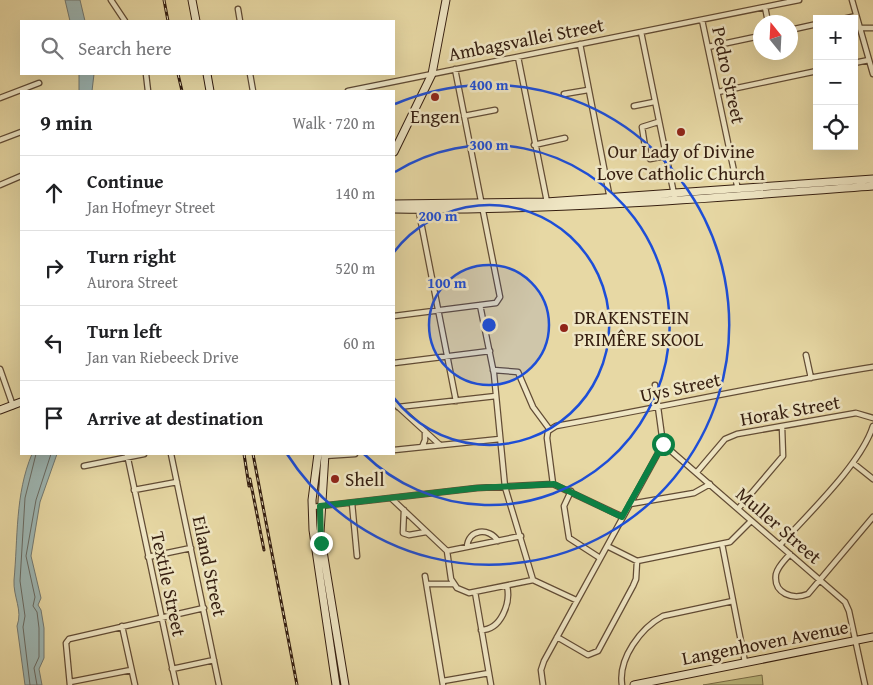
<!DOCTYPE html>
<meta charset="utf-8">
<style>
:root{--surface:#fff;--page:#f2f2f2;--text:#202124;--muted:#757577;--line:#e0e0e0}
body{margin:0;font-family:"Gentium Book Plus",serif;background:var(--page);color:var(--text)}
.controls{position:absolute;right:15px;top:15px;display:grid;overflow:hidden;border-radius:0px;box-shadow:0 5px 20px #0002}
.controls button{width:45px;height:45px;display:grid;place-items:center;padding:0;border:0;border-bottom:1px solid var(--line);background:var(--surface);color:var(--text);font:25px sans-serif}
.compass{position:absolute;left:753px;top:15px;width:45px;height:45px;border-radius:50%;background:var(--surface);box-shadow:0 5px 20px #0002;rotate:342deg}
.stop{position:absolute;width:15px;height:15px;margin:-11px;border:4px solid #0b8043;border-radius:50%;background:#fff}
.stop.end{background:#0b8043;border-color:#fff;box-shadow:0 1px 5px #0008}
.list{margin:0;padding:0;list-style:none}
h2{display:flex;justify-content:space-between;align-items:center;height:65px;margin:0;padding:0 20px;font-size:21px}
h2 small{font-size:16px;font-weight:400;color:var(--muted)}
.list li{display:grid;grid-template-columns:32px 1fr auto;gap:15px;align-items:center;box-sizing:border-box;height:75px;padding:0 20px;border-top:1px solid var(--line)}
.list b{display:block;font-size:19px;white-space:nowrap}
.list p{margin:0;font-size:16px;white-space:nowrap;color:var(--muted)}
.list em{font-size:16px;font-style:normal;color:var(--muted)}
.icon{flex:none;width:28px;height:28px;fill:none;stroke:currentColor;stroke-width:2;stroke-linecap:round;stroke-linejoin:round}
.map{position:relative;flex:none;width:873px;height:685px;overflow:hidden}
.search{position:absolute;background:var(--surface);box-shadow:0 5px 20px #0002;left:20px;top:20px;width:375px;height:55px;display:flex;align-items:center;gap:12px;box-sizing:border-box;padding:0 18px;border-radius:0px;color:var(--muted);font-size:19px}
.panel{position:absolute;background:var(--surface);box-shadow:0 5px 20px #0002;left:20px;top:90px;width:375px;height:365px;border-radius:0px}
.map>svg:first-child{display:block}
</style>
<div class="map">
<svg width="873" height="685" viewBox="0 0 873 685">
<rect width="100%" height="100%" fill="#e7d8a4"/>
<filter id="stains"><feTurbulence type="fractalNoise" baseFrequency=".004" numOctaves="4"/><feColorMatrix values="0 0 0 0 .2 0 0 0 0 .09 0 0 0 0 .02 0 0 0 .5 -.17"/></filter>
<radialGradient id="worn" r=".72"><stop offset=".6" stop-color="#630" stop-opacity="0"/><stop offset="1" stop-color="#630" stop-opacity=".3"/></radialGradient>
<path fill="#bdbc81" stroke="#796d48" d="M762 675 763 685H703Z"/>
<path fill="#9db6b3" stroke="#737972" d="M65 0H80L85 21H70Z
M79 74H94L92 91H79Z
M32 454H57L40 502 31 556 41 598 38 605 41 610 44 628V658L39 669 42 685H25L17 626C23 610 13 597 14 580 18 538 15 494 32 454Z"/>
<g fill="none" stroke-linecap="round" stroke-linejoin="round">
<path stroke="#696a62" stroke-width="1" d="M30 685 23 627 25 616 20 581 25 498 36 454
M37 685 34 668 39 657V628L37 612 33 606 35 597 26 556 36 500 51 454"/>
<g stroke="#624c35" stroke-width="7">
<path id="street" d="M111 0 125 21
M852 0 873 74
M765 7 768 22
M238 9 240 21
M843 19 856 16
M702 20 738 190
M860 28H873
M790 30 817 24
M641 32 675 199
M580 44 610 199
M708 47 760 36
M518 57 547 202
M854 63 869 60
M146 74 148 91
M250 74 253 91
M348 91 799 0
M718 92 817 71
M564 94 588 90
M0 98 39 83
M634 106 654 102
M464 116 495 110
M658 122 642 127 646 153 650 159 665 156
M0 140 21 132
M534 145 565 138
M0 185 21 176
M418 207 456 401
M480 305 494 374 505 487 533 580 576 600
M394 316 496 303 500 297 455 69
M806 355 811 378
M394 363 490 351
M0 369 13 406
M493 370 518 372 533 407 550 430
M394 403 440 445
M398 407 496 396
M663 444 845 602 849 611 865 685
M422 447 425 440V431
M394 450 500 439
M127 454 176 685
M171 454 219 685
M324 456 355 454
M853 463 873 479
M84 466 144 454
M697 472 725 439 737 434 856 413 873 418
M553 484 547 438 548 431 556 426C662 407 767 384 873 367
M134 490 177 482
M571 491 564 506 569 538 600 558
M392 499 447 551 451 579 457 588 469 593 533 580
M352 503 357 556
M630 504 694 493 710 484
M312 507 477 488 553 484 623 517
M738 509 783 456 782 427
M404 510 403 533 409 535 426 532
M722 544 745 662
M780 545C808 514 861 464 873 426
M607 546 637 561 730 542 751 521
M467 547C468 529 489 527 498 541
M447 551 521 536
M790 554C785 560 778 566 776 574 773 594 793 600 808 594L873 517
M148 557 191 548
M425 576 443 685
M427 584H453
M475 592 491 685
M122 626 135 685
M481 630C501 630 511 603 507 586
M557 637 588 655 598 651 633 586 636 579 637 561
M172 669 214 660
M443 681 489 673
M70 682 131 670
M70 685 66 643 69 639 204 608
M543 685 541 670 544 661 663 444 655 385
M622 685C618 658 641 628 663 616L733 601"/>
</g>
<g stroke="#351e10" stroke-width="9">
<path id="secondary" d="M192 0 196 21
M207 74 210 91
M394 152 432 74 446 0
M394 204 546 202 873 179
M394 209C554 211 714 198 873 186
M0 410 21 402
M318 454 312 500 313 530 336 685
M325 454 320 533 345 685
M634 685 873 637"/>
</g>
<use href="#street" stroke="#efe6c4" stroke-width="4.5"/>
<use href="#secondary" stroke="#efe6c4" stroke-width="7"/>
<g stroke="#351e10" stroke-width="3">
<path id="rail" d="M164 0 168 21
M178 74 182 91
M244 454 249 486
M253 454 297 685
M250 479 264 550"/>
</g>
<use href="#rail" stroke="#efe6c4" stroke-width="1" stroke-dasharray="4" stroke-linecap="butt"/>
</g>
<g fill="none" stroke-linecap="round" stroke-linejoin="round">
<path stroke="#0b8043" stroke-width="6" d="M321 543 320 506 477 488 554 484 622 517 663 444"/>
</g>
<circle cx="489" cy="325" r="60" fill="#1d4ed8" fill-opacity=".12"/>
<g fill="none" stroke="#1d4ed8" stroke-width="2.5">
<circle cx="489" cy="325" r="60"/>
<path d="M394 252A120 120 0 1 1 394 398"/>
<path d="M395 172A180 180 0 1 1 364 454"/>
<path d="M395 104A240 240 0 1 1 287 454"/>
</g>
<g fill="#8f2418" stroke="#efe6c4" stroke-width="2">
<circle cx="435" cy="97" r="5"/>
<circle cx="681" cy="132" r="5"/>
<circle cx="564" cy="328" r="5"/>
<circle cx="335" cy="479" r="5"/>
</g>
<g text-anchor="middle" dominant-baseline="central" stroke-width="5" stroke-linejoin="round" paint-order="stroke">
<g font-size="19" fill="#351e10" stroke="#efe6c4">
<text transform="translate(526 39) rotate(-11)">Ambagsvallei Street</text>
<text transform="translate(729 75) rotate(78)">Pedro Street</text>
<text transform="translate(680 387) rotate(-12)">Uys Street</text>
<text transform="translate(790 410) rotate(-10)">Horak Street</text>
<text transform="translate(779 525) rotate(41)">Muller Street</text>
<text transform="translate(210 566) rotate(78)">Eiland Street</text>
<text transform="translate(169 584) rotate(78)">Textile Street</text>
<text transform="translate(765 642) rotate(-11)">Langenhoven Avenue</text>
</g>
<g font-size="19" fill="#351e10" stroke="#efe6c4">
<text x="435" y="116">Engen</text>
<text x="681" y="151">Our Lady of Divine<tspan x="681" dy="22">Love Catholic Church</tspan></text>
<text x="574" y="317" text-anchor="start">DRAKENSTEIN<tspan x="574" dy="22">PRIMÊRE SKOOL</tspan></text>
<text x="345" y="479" text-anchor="start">Shell</text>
</g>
</g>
<circle cx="489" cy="325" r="8" fill="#1d4ed8" stroke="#efe6c4" stroke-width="2.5"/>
<g font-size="15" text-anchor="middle" font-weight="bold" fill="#1d4ed8" stroke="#efe6c4" stroke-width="5" stroke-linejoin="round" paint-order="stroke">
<text x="489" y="90">400 m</text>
<text x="489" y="150">300 m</text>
<text x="438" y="221">200 m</text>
<text x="447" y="288">100 m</text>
</g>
<rect width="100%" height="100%" filter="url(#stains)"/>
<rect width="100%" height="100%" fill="url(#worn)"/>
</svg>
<div class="controls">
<button>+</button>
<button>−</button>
<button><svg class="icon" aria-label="locate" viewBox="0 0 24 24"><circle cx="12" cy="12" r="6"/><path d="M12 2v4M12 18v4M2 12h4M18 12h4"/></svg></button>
</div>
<svg class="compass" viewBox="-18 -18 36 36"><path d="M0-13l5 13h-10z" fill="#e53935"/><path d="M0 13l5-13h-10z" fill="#757577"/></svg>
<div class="stop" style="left:663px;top:444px"></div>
<div class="stop end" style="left:321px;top:543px"></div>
<div class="search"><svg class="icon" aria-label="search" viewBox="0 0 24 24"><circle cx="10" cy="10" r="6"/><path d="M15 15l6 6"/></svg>Search here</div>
<section class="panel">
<h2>9 min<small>Walk · 720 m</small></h2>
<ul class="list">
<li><svg class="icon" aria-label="ahead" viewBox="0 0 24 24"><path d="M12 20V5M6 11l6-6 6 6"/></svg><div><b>Continue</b><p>Jan Hofmeyr Street</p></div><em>140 m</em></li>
<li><svg class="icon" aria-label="right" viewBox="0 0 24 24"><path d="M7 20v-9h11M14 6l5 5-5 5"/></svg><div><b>Turn right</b><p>Aurora Street</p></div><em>520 m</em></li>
<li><svg class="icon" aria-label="left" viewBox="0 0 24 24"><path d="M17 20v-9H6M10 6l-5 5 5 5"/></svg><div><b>Turn left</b><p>Jan van Riebeeck Drive</p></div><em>60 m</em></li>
<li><svg class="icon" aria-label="arrive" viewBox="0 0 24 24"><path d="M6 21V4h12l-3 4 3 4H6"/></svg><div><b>Arrive at destination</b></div></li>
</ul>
</section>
</div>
